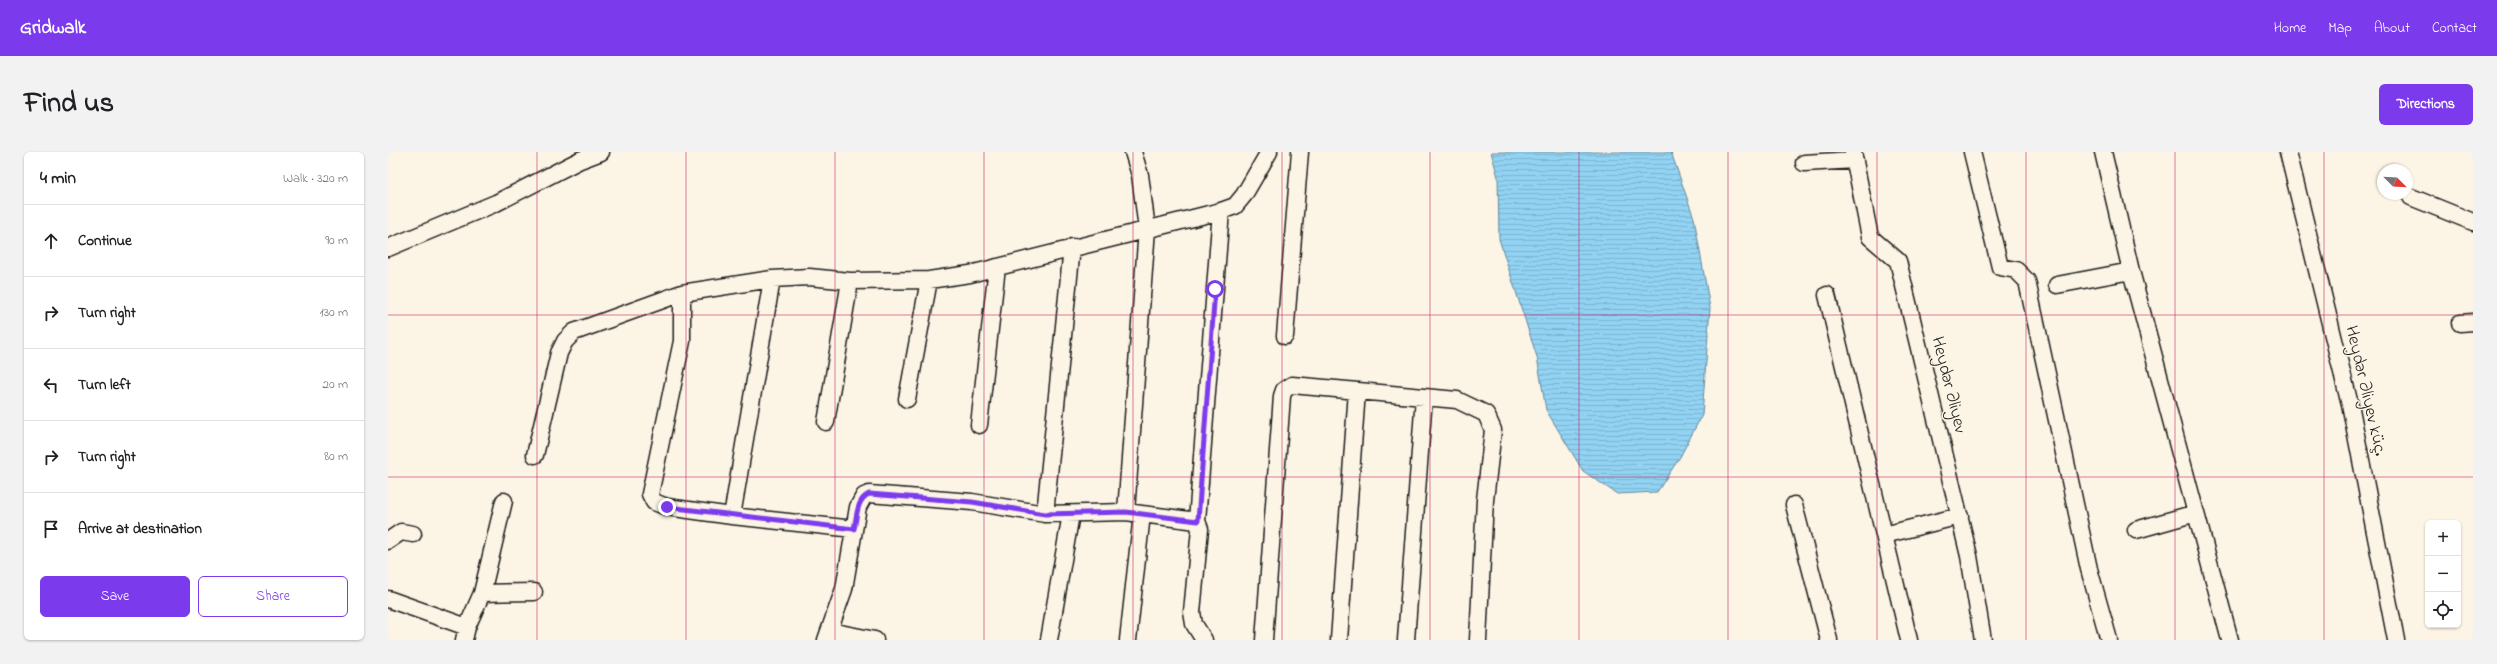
<!DOCTYPE html>
<meta charset="utf-8">
<style>
:root{--surface:#fff;--page:#f2f2f2;--text:#202124;--muted:#757577;--line:#e0e0e0;--accent:#7c3aed}
body{margin:0;font-family:"Indie Flower",sans-serif;background:var(--page);color:var(--text)}
.controls{position:absolute;right:12px;bottom:12px;display:grid;overflow:hidden;border-radius:6px;box-shadow:0 1px 3px #0004}
.controls button{width:36px;height:36px;display:grid;place-items:center;padding:0;border:0;border-bottom:1px solid var(--line);background:var(--surface);color:var(--text);font:20px sans-serif}
.compass{position:absolute;left:1989px;top:12px;width:36px;height:36px;border-radius:50%;background:var(--surface);box-shadow:0 1px 3px #0004;rotate:114deg}
.stop{position:absolute;width:12px;height:12px;margin:-9px;border:3px solid #7c3aed;border-radius:50%;background:#fff}
.stop.end{background:#7c3aed;border-color:#fff;box-shadow:0 1px 4px #0008}
.list{margin:0;padding:0;list-style:none}
h2{display:flex;justify-content:space-between;align-items:center;height:52px;margin:0;padding:0 16px;font-size:17px}
h2 small{font-size:13px;font-weight:400;color:var(--muted)}
.list li{display:grid;grid-template-columns:26px 1fr auto;gap:12px;align-items:center;box-sizing:border-box;height:72px;padding:0 16px;border-top:1px solid var(--line)}
.list b{display:block;font-size:15px;white-space:nowrap}
.list em{font-size:13px;font-style:normal;color:var(--muted)}
.actions{display:flex;gap:8px;padding:12px 16px}
.actions a{flex:1;padding:9px 0;border:1px solid var(--accent);border-radius:6px;text-align:center;font-size:14px;color:var(--accent)}
.actions .main{background:var(--accent);color:#fff}
.icon{flex:none;width:22px;height:22px;fill:none;stroke:currentColor;stroke-width:2;stroke-linecap:round;stroke-linejoin:round}
.map{position:relative;flex:none;width:2085px;height:488px;overflow:hidden;border-radius:6px}
header{display:flex;align-items:center;gap:24px;box-sizing:border-box;height:56px;padding:0 20px;background:var(--accent);color:#fff}
header strong{font-size:19px}
nav{display:flex;gap:22px;margin-inline-start:auto;font-size:14px}
.intro{display:flex;align-items:center;justify-content:space-between;box-sizing:border-box;height:96px;padding:0 24px}
h1{margin:0;font-size:28px}
.button{padding:10px 18px;border-radius:6px;background:var(--accent);color:#fff;font-size:14px;font-weight:700}
main{display:flex;gap:24px;padding:0 24px}
aside{flex:1;background:var(--surface);border-radius:6px;box-shadow:0 1px 3px #0004}
.map>svg:first-child{display:block}
</style>
<header>
<strong>Gridwalk</strong>
<nav><a>Home</a><a>Map</a><a>About</a><a>Contact</a></nav>
</header>
<div class="intro"><h1>Find us</h1><a class="button">Directions</a></div>
<main>
<aside>
<h2>4 min<small>Walk · 320 m</small></h2>
<ul class="list">
<li><svg class="icon" aria-label="ahead" viewBox="0 0 24 24"><path d="M12 20V5M6 11l6-6 6 6"/></svg><div><b>Continue</b></div><em>90 m</em></li>
<li><svg class="icon" aria-label="right" viewBox="0 0 24 24"><path d="M7 20v-9h11M14 6l5 5-5 5"/></svg><div><b>Turn right</b></div><em>130 m</em></li>
<li><svg class="icon" aria-label="left" viewBox="0 0 24 24"><path d="M17 20v-9H6M10 6l-5 5 5 5"/></svg><div><b>Turn left</b></div><em>20 m</em></li>
<li><svg class="icon" aria-label="right" viewBox="0 0 24 24"><path d="M7 20v-9h11M14 6l5 5-5 5"/></svg><div><b>Turn right</b></div><em>80 m</em></li>
<li><svg class="icon" aria-label="arrive" viewBox="0 0 24 24"><path d="M6 21V4h12l-3 4 3 4H6"/></svg><div><b>Arrive at destination</b></div></li>
</ul>
<div class="actions"><a class="main">Save</a><a>Share</a></div>
</aside>
<div class="map">
<svg width="2085" height="488" viewBox="0 0 2085 488">
<defs>
<pattern id="water-rules" width="6" height="5" patternUnits="userSpaceOnUse"><rect width="6" height="5" fill="#92d2f3"/><path d="M0 2.5h6" fill="none" stroke="#7db4d0"/></pattern>
</defs>
<rect width="100%" height="100%" fill="#fcf5e5"/>
<filter id="ink" filterUnits="userSpaceOnUse"><feTurbulence type="fractalNoise" baseFrequency=".025" numOctaves="2"/><feDisplacementMap in="SourceGraphic" scale="8" xChannelSelector="R" yChannelSelector="G"/><feConvolveMatrix kernelMatrix="1 2 1 2 8 2 1 2 1" color-interpolation-filters="sRGB"/></filter>
<g filter="url(#ink)">
<path fill="url(#water-rules)" stroke="#63899d" d="M1103 0H1283L1306 66 1322 156 1314 263 1292 305 1269 340 1229 342 1195 319 1158 258 1149 205 1111 87 1110 25Z"/>
<g fill="none" stroke-linecap="round" stroke-linejoin="round">
<g stroke="#1c1c1c" stroke-width="19">
<path id="minor" d="M1465 0 1482 85 1510 109 1581 404 1595 488
M1584 0 1612 115 1628 118 1639 129 1701 417 1721 488
M1715 0 1743 119 1842 488
M1900 0 1963 257 2008 488
M1416 11 1467 8
M2023 45 2085 70
M0 96 108 51 192 8 213 0
M1669 133 1743 119
M294 141V189L262 342 266 350 279 355 344 364 466 377
M1439 143 1521 488
M2072 171 2085 170
M897 184 912 0
M519 247 541 128
M438 270 462 129
M591 273 609 115
M147 303 171 201 177 189 186 180 294 141 384 127 421 125 462 129 541 128 582 122 833 59 847 54 856 43 881 0
M1406 353 1441 488
M738 360 759 77 752 23 745 0
M657 362 684 95
M344 364 384 127
M809 369 833 59
M1748 378 1808 361
M1496 383 1572 364
M0 389 13 380 25 382
M94 441 146 440
M0 447 79 475 76 488
M79 475 94 441 116 349
M442 479 487 488
M438 488 456 437 470 355 476 344 481 342 584 350 657 362 738 360 809 369 812 377 804 460 806 472 816 488
M661 488 683 362
M740 488 754 362
M876 488 894 244 896 238 904 233 1069 248 1098 262 1105 278 1097 348 1090 488
M951 488 969 239
M1018 488 1036 245"/>
</g>
<use href="#minor" stroke="#fcf5e5" stroke-width="16"/>
</g>
</g>
<g fill="none" stroke-linecap="round" stroke-linejoin="round" filter="url(#ink)">
<path stroke="#7c3aed" stroke-width="5" d="M279 355 466 377C469 365 468 348 481 342L584 350 657 362 738 360 810 369 827 137"/>
</g>
<path fill="none" stroke="#c2185b" stroke-width="1" stroke-opacity="0.55" d="M149 0V488M298 0V488M447 0V488M596 0V488M745 0V488M894 0V488M1042 0V488M1191 0V488M1340 0V488M1489 0V488M1638 0V488M1787 0V488M1936 0V488M0 163H2085M0 325H2085"/>
<g text-anchor="middle" dominant-baseline="central" stroke-width="3" stroke-linejoin="round" paint-order="stroke">
<g font-size="18" fill="#1c1c1c" stroke="#fcf5e5">
<text transform="translate(1560 233) rotate(76)">Heydər Əliyev</text>
<text transform="translate(1977 239) rotate(77)">Heydər Əliyev küç.</text>
</g>
</g>
</svg>
<div class="controls">
<button>+</button>
<button>−</button>
<button><svg class="icon" aria-label="locate" viewBox="0 0 24 24"><circle cx="12" cy="12" r="6"/><path d="M12 2v4M12 18v4M2 12h4M18 12h4"/></svg></button>
</div>
<svg class="compass" viewBox="-18 -18 36 36"><path d="M0-13l5 13h-10z" fill="#e53935"/><path d="M0 13l5-13h-10z" fill="#757577"/></svg>
<div class="stop" style="left:827px;top:137px"></div>
<div class="stop end" style="left:279px;top:355px"></div>
</div>
</main>
